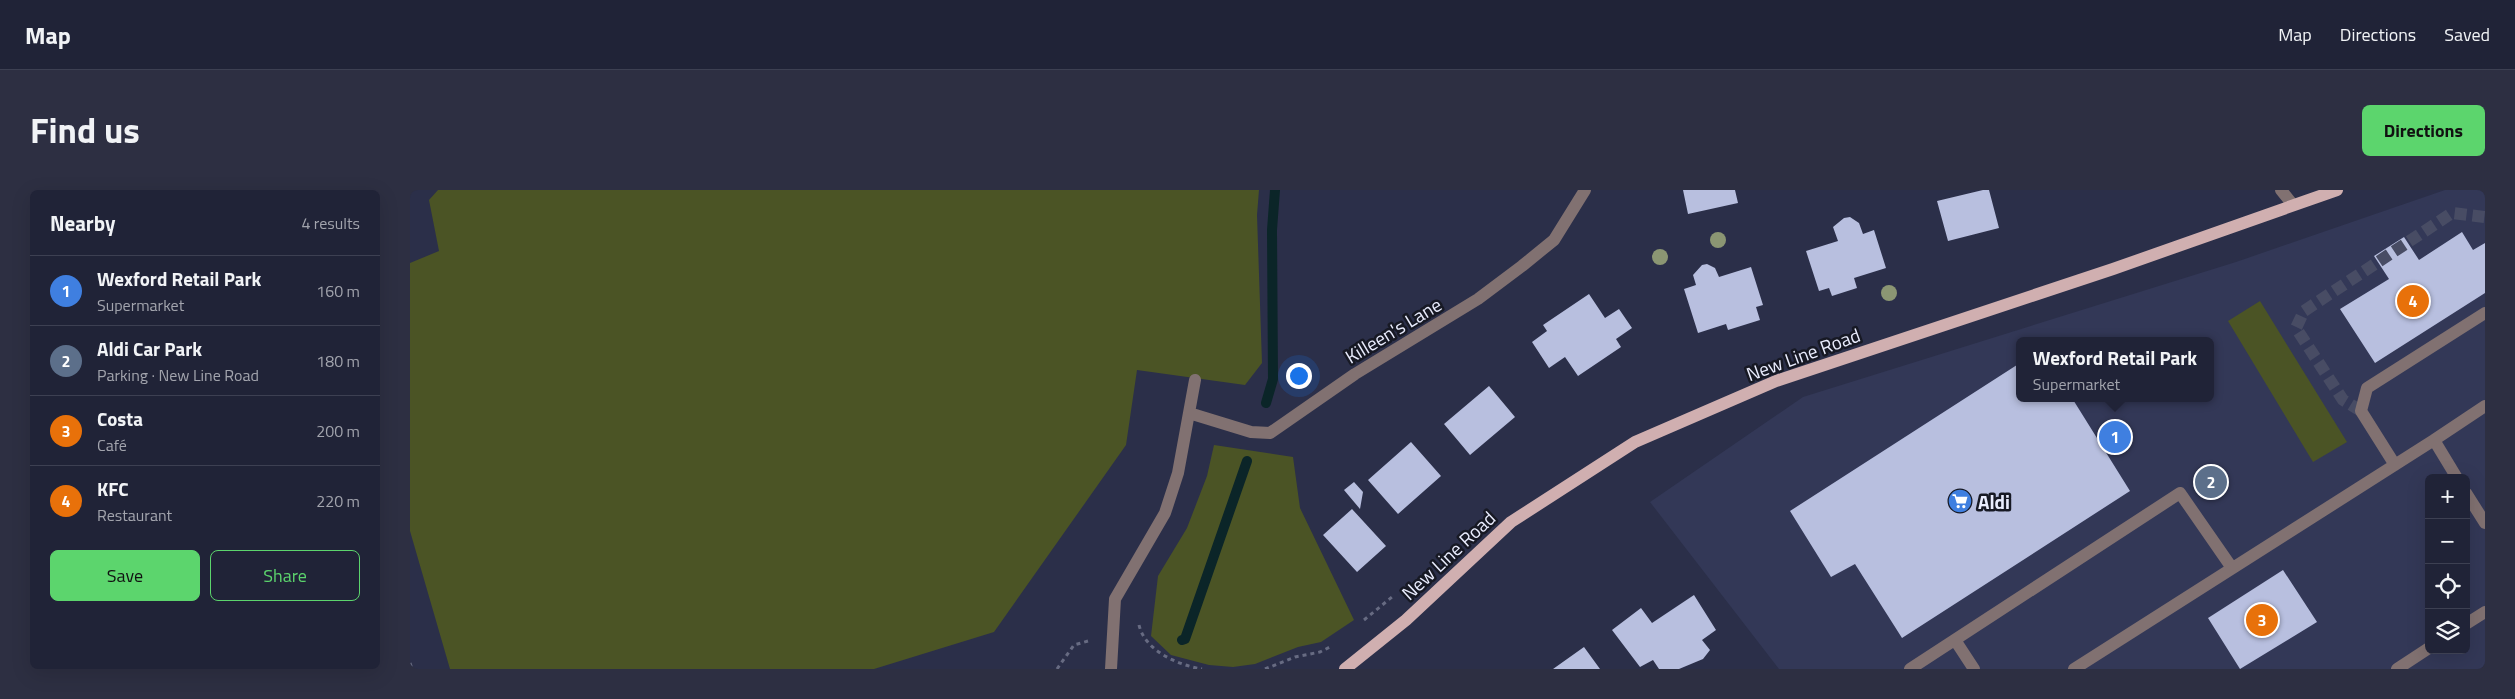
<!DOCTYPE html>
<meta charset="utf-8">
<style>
:root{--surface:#202337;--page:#2d2f42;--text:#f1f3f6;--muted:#a2a4ad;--line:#3d4052;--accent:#5cd56d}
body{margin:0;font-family:"Titillium Web",sans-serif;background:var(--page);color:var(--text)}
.controls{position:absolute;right:15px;bottom:15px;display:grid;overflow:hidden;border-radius:8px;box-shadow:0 5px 20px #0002}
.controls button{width:45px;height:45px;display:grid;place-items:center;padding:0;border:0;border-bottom:1px solid var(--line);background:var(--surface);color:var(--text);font:25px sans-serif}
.you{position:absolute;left:888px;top:185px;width:18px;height:18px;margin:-12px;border:4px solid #fff;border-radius:50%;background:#1a73e8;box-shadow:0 0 0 8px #1a73e833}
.badge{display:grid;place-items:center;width:32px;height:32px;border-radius:50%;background:var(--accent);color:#fff;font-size:16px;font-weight:700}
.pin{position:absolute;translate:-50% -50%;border:2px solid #fff;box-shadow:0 1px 5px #0006}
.popup{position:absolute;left:1606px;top:147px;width:198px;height:65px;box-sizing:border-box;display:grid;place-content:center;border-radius:8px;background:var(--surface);filter:drop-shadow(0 1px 4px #0005);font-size:16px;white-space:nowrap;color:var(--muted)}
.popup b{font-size:19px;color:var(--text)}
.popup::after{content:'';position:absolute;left:50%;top:100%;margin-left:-10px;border:10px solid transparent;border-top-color:var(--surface)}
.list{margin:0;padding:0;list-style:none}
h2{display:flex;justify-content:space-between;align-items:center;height:65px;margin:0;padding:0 20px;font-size:21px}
h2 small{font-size:16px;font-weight:400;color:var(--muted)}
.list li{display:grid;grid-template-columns:32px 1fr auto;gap:15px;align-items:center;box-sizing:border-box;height:70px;padding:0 20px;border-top:1px solid var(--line)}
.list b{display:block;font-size:19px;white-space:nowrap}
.list p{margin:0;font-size:16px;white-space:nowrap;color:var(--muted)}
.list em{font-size:16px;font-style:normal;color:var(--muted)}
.actions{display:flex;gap:10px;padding:15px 20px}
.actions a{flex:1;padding:11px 0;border:1px solid var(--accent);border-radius:8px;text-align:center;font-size:18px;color:var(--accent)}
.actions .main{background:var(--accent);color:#111}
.icon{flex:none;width:28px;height:28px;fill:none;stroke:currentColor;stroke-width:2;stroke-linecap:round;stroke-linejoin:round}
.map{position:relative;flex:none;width:2075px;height:479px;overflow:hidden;border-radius:8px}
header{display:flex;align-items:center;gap:30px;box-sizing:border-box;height:70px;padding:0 25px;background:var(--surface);border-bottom:1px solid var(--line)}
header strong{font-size:24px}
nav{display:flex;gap:28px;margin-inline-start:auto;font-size:18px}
.intro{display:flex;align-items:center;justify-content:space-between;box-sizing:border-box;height:120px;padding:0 30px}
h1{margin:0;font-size:35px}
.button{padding:12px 22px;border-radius:8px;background:var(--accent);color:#111;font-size:18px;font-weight:700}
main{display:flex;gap:30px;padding:0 30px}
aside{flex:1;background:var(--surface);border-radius:8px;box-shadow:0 5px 20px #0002}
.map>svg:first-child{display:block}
</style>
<header>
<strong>Map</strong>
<nav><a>Map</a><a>Directions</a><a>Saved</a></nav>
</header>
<div class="intro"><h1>Find us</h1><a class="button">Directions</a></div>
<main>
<aside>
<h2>Nearby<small>4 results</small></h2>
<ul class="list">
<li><span class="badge" style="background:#3f7fe0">1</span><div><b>Wexford Retail Park</b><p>Supermarket</p></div><em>160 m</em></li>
<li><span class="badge" style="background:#5c6f8a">2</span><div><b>Aldi Car Park</b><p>Parking · New Line Road</p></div><em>180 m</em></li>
<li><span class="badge" style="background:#e8710a">3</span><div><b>Costa</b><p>Café</p></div><em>200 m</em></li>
<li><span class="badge" style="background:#e8710a">4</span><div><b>KFC</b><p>Restaurant</p></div><em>220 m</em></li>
</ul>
<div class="actions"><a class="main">Save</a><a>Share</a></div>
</aside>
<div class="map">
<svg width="2075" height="479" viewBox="0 0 2075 479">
<rect width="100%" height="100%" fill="#2b2f49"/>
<path fill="#333857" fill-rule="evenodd" d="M2035 0H2075V479H1369L1240 312 1393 207 1826 72ZM1610 151H1800V208H1610ZM2019 288H2056V460H2019Z"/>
<path fill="#4b5425" d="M28 0H849L847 25 852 173 835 195 727 180 716 255 584 442 464 479H40L0 341V73L29 61 19 10Z
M1850 111 1937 252 1903 272 1818 131Z
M804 255 883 267 890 318 944 430 911 452 888 457 845 474 823 477 799 475 761 465 741 446 748 386 777 338 797 286Z"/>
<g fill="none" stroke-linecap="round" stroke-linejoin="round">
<path stroke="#0b2528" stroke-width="10" d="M856 213 863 189 862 40 865 0
M772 450 775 449 837 271"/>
</g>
<path fill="#b8bfdf" d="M1273 0H1325L1328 13 1278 24Z
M1573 0H1579L1589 38 1538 51 1527 11Z
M1440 27 1449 33 1453 44 1464 40 1476 78 1444 88 1447 98 1422 106 1419 98 1409 101 1396 61 1428 51 1423 37 1434 28Z
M2052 42 2063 60 2075 53V103L1965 173 1930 119 1979 89 1964 66 1994 47 2009 70Z
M1297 74 1305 78 1309 87 1341 77 1353 115 1346 117 1350 130 1318 140 1316 134 1288 143 1274 99 1286 95 1283 85 1292 75Z
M1179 104 1195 128 1209 119 1222 138 1206 149 1211 157 1168 186 1155 167 1139 178 1122 152 1137 141 1133 135Z
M1610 173V208H1662L1720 301 1492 448 1445 374 1421 387 1380 321Z
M1079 196 1105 227 1060 265 1034 234Z
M1001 252 1031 286 988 324 958 290Z
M944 292 953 302 950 319 934 300Z
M942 319 976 356 947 382 913 345Z
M1873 380 1907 432 1830 479 1798 428Z
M1284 405 1306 440 1292 450 1300 460 1293 469 1269 479H1249L1243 470 1230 477 1202 440 1231 418 1242 433Z
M1174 457 1190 479H1143Z"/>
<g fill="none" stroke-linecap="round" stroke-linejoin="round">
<path stroke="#484c64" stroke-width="12" stroke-dasharray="12 6" stroke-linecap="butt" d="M1951 221 1933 210 1886 138 1894 121 2042 23 2075 27"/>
<path stroke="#676b82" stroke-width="3" stroke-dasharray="4 4" stroke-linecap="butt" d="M954 430 982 407
M729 435C735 461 768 475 792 479
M0 473 2 479
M647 479 664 455 678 451
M855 479 885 467 910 462 920 457"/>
<path stroke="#817171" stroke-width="12" d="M1871 0 1883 15
M779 223 841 242 860 243 945 184 1068 109 1112 76 1144 50 1175 0
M2024 250 2075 216
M1985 275 1951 221 1957 198 2075 123
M2056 303 2075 333
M2056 434 2075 422
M1545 450 1564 479
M701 479 705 409 755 323 768 283 785 190
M1500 479 1770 303 1822 378
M1664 479 2024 250 2047 288
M1987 479 2019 458"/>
<path stroke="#d0afb0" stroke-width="12" d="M935 479 996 430 1101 332 1225 252 1366 191 1703 79 1927 0"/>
</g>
<g fill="#8b9673">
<circle cx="1308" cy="50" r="8"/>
<circle cx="1250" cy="67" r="8"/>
<circle cx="1479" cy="103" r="8"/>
</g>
<defs>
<g id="supermarket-disc" transform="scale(1.25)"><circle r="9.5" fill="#3f7fe0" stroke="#171924"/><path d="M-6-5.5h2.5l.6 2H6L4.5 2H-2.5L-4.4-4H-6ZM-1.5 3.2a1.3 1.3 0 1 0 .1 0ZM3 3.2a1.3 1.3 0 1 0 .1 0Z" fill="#fff"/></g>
</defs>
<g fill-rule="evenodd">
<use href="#supermarket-disc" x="1550" y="311"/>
</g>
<g text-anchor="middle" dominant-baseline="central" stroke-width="5" stroke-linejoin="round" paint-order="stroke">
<g font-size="19" fill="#eaedfe" stroke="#171924">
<text transform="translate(983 140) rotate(-31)">Killeen's Lane</text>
<text transform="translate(1393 164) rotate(-20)">New Line Road</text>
<text transform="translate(1038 365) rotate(-43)">New Line Road</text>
</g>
<g font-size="19" font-weight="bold" fill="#eaedfe" stroke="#171924" text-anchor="start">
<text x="1568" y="311">Aldi</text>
</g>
</g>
</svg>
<div class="controls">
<button>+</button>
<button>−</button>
<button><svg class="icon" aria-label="locate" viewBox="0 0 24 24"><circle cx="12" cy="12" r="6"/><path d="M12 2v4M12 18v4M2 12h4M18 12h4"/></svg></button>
<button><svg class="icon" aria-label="layers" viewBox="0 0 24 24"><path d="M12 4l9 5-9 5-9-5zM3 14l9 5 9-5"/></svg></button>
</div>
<div class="you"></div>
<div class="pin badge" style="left:1705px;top:247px;background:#3f7fe0">1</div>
<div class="popup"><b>Wexford Retail Park</b>Supermarket</div>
<div class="pin badge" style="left:1801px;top:292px;background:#5c6f8a">2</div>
<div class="pin badge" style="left:1852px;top:430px;background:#e8710a">3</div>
<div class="pin badge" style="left:2003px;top:111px;background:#e8710a">4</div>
</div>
</main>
